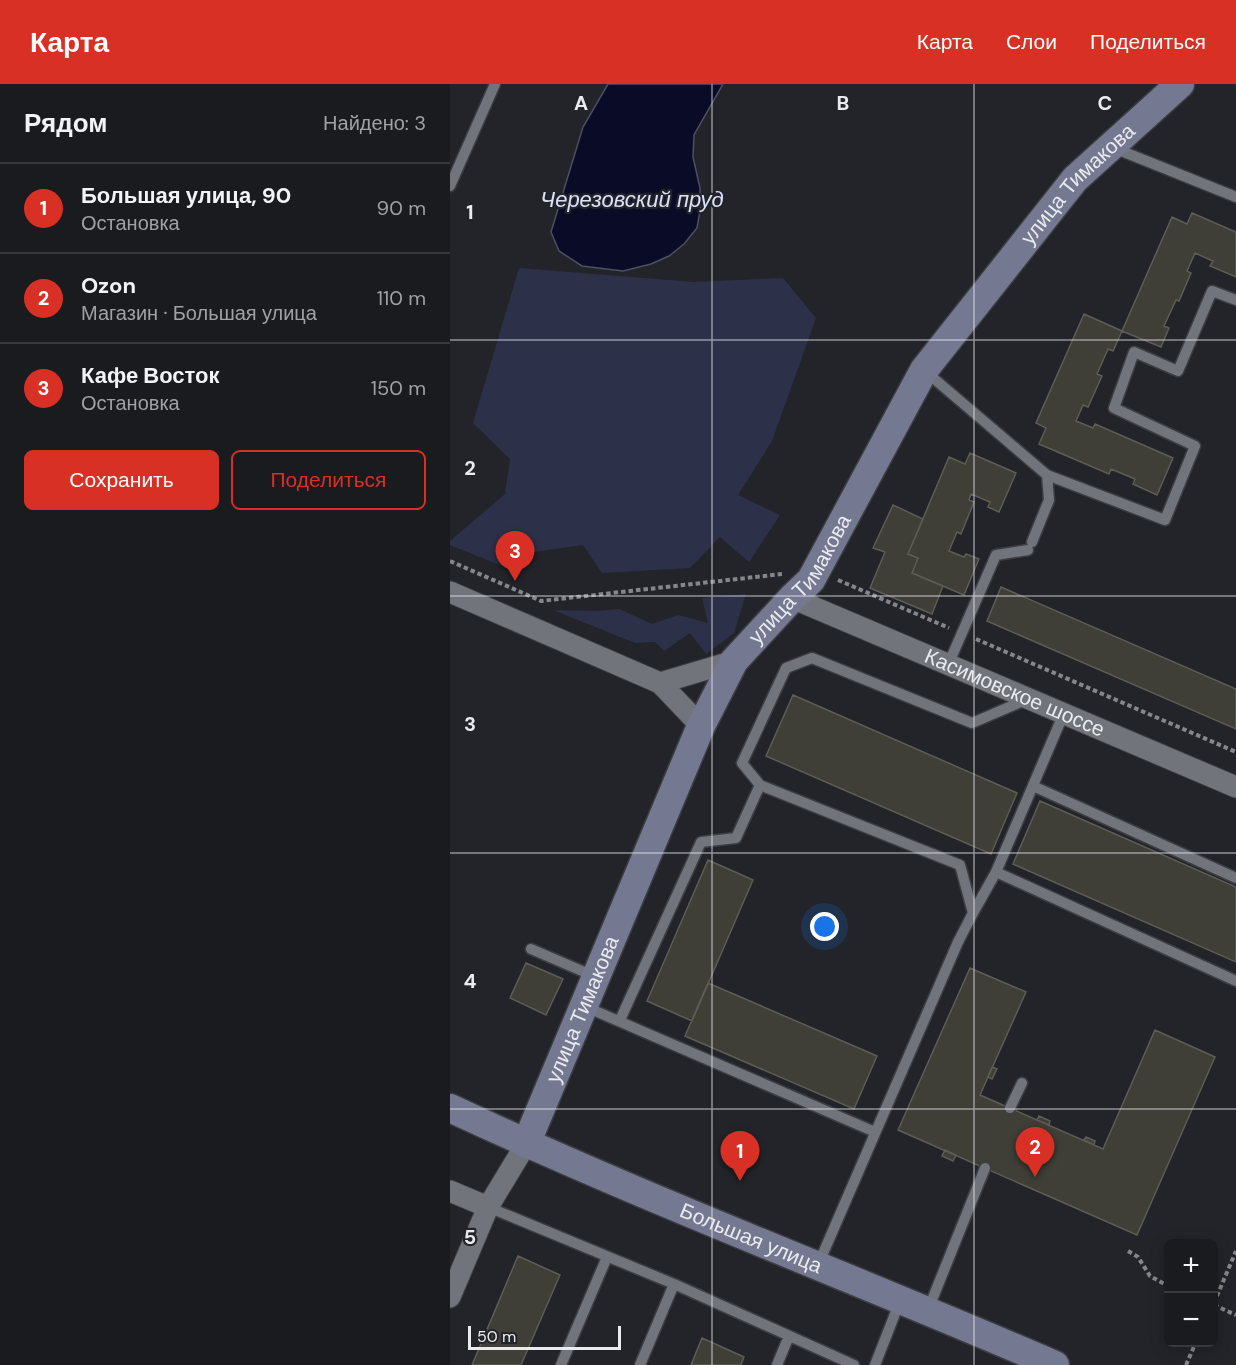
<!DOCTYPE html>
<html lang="ru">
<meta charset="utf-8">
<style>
:root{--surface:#1a1b1f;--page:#232428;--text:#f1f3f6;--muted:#9fa1a4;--line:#38393d;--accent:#d93025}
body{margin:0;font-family:"DM Sans",sans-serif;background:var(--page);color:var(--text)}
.controls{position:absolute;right:18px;bottom:18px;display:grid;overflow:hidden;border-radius:9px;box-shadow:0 3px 15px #0003}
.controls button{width:54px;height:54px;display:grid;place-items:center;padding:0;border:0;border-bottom:2px solid var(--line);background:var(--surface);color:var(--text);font:30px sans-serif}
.scale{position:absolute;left:18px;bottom:15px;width:153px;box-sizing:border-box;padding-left:6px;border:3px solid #eaebef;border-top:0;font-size:16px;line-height:21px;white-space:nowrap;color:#eaebef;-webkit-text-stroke:4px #222429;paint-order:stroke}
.you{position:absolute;left:375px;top:843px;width:21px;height:21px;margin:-15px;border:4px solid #fff;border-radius:50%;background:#1a73e8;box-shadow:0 0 0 9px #1a73e833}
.badge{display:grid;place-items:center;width:39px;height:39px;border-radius:50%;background:var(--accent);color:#fff;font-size:20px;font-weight:700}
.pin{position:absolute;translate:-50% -50px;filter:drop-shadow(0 2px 3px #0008)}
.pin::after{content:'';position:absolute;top:32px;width:21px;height:18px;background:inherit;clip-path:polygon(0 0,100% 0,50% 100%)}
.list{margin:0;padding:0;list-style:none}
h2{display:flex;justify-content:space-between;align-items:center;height:78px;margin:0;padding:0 24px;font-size:26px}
h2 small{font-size:20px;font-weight:400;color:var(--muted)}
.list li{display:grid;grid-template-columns:39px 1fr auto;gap:18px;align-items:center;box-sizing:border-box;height:90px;padding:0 24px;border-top:2px solid var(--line)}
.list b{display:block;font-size:22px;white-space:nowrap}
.list p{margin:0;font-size:20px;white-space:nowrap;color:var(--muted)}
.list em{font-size:20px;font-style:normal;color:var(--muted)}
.actions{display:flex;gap:12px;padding:18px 24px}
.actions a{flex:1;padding:14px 0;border:2px solid var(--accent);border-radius:9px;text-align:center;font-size:21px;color:var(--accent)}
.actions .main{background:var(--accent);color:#fff}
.map{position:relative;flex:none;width:786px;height:1281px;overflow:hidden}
header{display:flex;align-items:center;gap:36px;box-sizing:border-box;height:84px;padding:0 30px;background:var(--accent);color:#fff}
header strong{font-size:28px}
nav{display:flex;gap:33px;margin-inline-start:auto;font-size:21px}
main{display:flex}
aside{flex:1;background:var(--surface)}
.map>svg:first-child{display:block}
</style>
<header>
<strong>Карта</strong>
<nav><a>Карта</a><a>Слои</a><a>Поделиться</a></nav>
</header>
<main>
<aside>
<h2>Рядом<small>Найдено: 3</small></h2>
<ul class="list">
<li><span class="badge">1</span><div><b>Большая улица, 90</b><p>Остановка</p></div><em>90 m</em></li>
<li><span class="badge">2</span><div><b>Ozon</b><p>Магазин · Большая улица</p></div><em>110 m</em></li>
<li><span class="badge">3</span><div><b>Кафе Восток</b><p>Остановка</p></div><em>150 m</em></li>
</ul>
<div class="actions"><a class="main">Сохранить</a><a>Поделиться</a></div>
</aside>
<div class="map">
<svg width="786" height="1281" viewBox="0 0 786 1281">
<rect width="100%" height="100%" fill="#222429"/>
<path fill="#2c3149" d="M69 184 244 198 333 194 366 234 322 357 288 411 330 431 299 478 270 453 240 484 152 489 133 461 76 469 52 482 0 461V457L55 410 60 375 23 339Z
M296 510 284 549 256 570 240 549 214 567 205 558 185 559 103 526 145 527 169 525 202 540 228 531 258 539 252 514Z"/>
<path fill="#0a0c27" stroke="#4d4f63" stroke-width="1.5" d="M158 0H273L244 51 243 73 250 104V127L247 144 234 160 219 172 201 180 173 187 132 182 109 167 101 148 133 43Z"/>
<path fill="#3f3f38" stroke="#5d5d55" stroke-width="1.5" d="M742 129 786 148V193L760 182 763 177 745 169 737 187 741 189 729 217 726 216 714 242 719 244 711 263 672 247 722 133 737 140Z
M634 230 672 247 663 267 658 265 647 290 652 292 638 323 633 321 626 337 643 344 645 340 723 374 707 411 683 400 685 395 661 385 659 390 589 360 596 344 586 339Z
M520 369 566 389 549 428 538 423 540 418 521 410 519 416 524 418 511 450 507 448 499 467 514 473 516 470 529 475 514 511 462 489 468 474 458 470 499 373 515 380Z
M443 421 473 435 458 470 468 474 462 489 493 502 482 530 420 504 435 468 423 464Z
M551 503 786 605V645L537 537Z
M343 611 567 709 541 770 316 672Z
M590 717 786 803V878L563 780Z
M258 776 303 796 242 937 197 917Z
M76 879 113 895 96 931 60 914Z
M520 884 576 908 530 1011 653 1065 705 946 765 973 687 1151 448 1046Z
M258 899 427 972 404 1025 235 952Z
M542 983 547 985 542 995 538 993Z
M589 1032 600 1037 599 1041 587 1036Z
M636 1053 645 1057 644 1061 634 1056Z
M495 1066 506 1071 503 1077 492 1072Z
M68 1172 110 1191 71 1281H22Z
M252 1254 294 1273 291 1281H241Z"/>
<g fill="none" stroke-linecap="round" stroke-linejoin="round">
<g stroke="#3d3e43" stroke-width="13">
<path id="lane" d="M664 64 786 113
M0 102 45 0
M475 287 597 391 715 436 745 362 664 324 684 268 728 287 762 207 786 216
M582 458 599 416 597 391
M498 581 546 471 578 466
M614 629 546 788 786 897
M583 702 786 794
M523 829 546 788
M81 865 146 893
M136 923 425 1048
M170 936 251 758 286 754 310 701
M560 1024 572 999
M38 1123 224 1200 404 1281
M368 1181 508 858 523 829 510 781 310 701 292 679 336 584 362 574 522 639 578 615
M478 1226 535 1084
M111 1281 157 1173
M190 1281 224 1200
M327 1281 339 1252
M425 1281 450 1217"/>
</g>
<g stroke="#3d3e43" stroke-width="23">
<g id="street">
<path d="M0 508 210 599 251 642"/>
<path id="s1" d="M342 514 786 703"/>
<path d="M210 599 284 577"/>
<path d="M0 1107 38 1123"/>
<path d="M0 1213 38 1123 76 1060"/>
</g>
</g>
<g stroke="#3d3e43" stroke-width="31">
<g id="secondary">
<path id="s2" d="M0 1024C199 1117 404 1194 605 1281"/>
<path id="s3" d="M76 1060 251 642 284 577 342 514 361 496 474 286 625 95 730 0"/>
</g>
</g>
<path stroke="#85868b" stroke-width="4" stroke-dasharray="4.5 3" stroke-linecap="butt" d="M0 477 91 517 332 490
M388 496 499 544
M526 555 786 668
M678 1167 688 1173 700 1192 718 1202
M764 1219 786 1167
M764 1221 786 1231
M736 1281 746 1258"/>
<use href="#lane" stroke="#72747b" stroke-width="10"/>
<use href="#street" stroke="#72747b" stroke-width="21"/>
<use href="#secondary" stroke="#747991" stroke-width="28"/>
</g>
<path fill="none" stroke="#eaebef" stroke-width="1.5" stroke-opacity="0.55" d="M262 0V1281M524 0V1281M0 256H786M0 512H786M0 769H786M0 1025H786"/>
<g text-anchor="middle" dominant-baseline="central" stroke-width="4.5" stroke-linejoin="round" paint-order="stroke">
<g font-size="21" fill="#eaebef" stroke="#222429">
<text stroke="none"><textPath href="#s3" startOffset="1118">улица Тимакова</textPath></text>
<text stroke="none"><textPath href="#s3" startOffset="632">улица Тимакова</textPath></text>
<text stroke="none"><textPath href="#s1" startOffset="242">Касимовское шоссе</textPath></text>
<text stroke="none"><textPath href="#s3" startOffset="146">улица Тимакова</textPath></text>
<text stroke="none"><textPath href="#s2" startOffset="328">Большая улица</textPath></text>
</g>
<g font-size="22" font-style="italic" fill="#dce1f9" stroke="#222429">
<text x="182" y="115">Черезовский пруд</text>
</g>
</g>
<g font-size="20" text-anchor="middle" font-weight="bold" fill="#eaebef" stroke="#222429" stroke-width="4.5" stroke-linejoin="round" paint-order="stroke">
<text x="131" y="26">A</text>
<text x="393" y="26">B</text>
<text x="655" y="26">C</text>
<text x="20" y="135">1</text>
<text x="20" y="391">2</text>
<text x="20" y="647">3</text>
<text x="20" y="904">4</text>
<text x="20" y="1160">5</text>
</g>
</svg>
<div class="controls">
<button>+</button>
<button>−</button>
</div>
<div class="scale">50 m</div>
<div class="you"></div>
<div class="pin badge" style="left:290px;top:1097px">1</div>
<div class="pin badge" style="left:585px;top:1093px">2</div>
<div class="pin badge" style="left:65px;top:497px">3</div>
</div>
</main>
